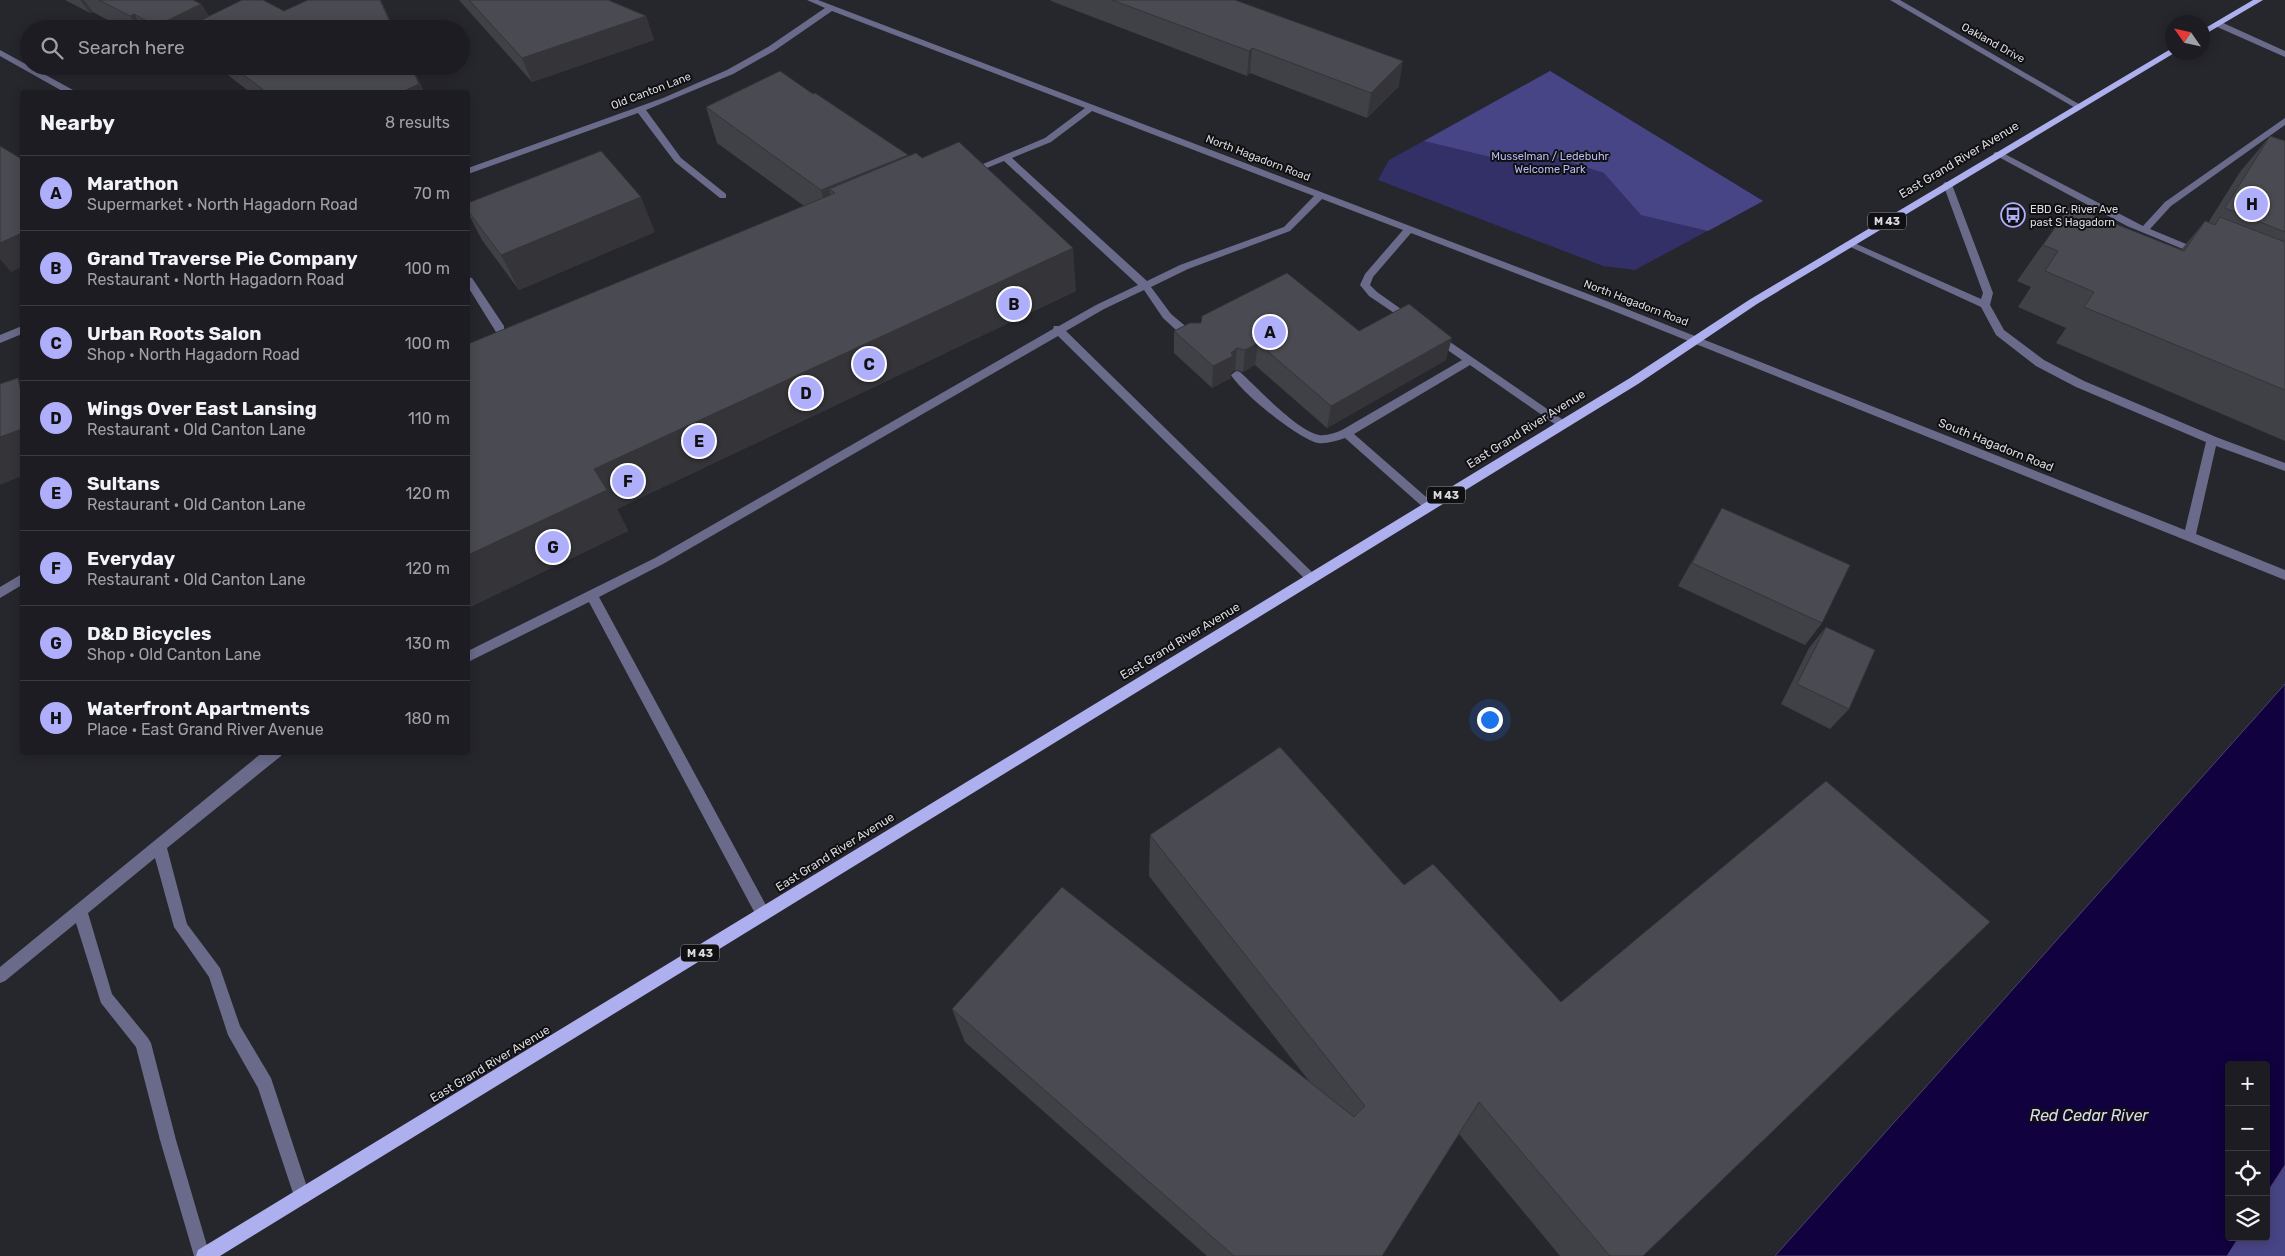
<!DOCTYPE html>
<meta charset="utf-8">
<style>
:root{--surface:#1c1c22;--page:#25252a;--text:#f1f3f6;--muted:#a0a1a5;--line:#3a3a40;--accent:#aeaefb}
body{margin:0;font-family:Rubik,sans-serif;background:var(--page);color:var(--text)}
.controls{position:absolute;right:15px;bottom:15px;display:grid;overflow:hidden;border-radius:5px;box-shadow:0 2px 12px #0003}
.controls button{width:45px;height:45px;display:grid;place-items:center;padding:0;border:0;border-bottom:1px solid var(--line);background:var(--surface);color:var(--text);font:25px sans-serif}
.compass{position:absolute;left:2165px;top:15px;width:45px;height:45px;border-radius:50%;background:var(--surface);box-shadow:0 2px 12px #0003;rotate:304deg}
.you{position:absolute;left:1489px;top:719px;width:18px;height:18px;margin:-12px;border:4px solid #fff;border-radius:50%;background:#1a73e8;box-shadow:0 0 0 8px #1a73e833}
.badge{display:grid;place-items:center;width:32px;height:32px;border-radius:50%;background:var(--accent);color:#111;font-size:16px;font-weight:700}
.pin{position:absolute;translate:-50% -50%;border:2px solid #fff;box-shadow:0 1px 5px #0006}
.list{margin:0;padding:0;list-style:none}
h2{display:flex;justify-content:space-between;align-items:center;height:65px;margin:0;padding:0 20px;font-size:21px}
h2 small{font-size:16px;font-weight:400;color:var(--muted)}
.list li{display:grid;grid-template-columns:32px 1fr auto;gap:15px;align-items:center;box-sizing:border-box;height:75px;padding:0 20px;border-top:1px solid var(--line)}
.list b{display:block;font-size:19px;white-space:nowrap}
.list p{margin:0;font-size:16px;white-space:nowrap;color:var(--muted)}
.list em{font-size:16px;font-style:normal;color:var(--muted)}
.icon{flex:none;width:28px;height:28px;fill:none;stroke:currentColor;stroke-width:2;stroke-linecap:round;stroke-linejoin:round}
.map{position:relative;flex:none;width:2285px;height:1256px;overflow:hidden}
.search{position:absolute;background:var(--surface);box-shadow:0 2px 12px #0003;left:20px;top:20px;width:450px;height:55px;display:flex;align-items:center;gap:12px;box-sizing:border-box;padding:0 18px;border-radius:28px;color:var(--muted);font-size:19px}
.panel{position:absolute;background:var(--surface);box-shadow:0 2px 12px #0003;left:20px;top:90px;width:450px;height:665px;border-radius:5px}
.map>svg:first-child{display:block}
</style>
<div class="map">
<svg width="2285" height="1256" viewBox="0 0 2285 1256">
<rect width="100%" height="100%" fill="#26262d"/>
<path fill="#332f67" d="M1550 71 1763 201 1635 270 1603 266 1378 180 1389 160Z"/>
<path fill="#484586" d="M1550 71 1763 201 1708 231 1641 215 1604 173 1546 154 1491 157 1424 141Z
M2285 1165V1256H2227L2239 1237H2266V1194Z"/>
<path fill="#11013e" stroke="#4d426e" d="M2285 684V1165L2266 1194V1065H2229V1237H2239L2227 1256H1775Z"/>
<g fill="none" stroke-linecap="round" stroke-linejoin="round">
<path fill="#6a6b8a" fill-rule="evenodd" d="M807 0H818L1609 302 2185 530 2206 442 2076 387 2036 366 1996 335 1981 307 1844 244 1846 242H1852L1981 299 1983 293 1943 184 1945 182H1951L1993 293 1990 305 2004 330 2044 360 2084 381 2216 437 2285 463V471L2216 446 2196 534 2285 570V580L1601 306 1411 233 1373 277 1370 285 1377 292 1415 319 1410 322 1406 321 1369 296 1360 285 1365 274 1403 230 1322 199 1290 231 1188 269 1151 287 1171 314 1196 335V341H1188L1163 318 1144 290 1104 309 1066 331 1315 575 1317 578 1315 581H1307L1058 336 663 564 599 597 768 909 770 914 768 919 763 921 758 919 589 602 468 662V651L655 558 1053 329 1054 326H1059L1096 305 1138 285 1004 161 972 174 969 175 964 172 1045 138 1085 108 832 11 774 51 733 74 646 110 681 158 726 194V198H720L675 162 638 113 468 174V168L663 98 727 70 768 47 825 8ZM1092 111 1314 196 1284 227 1180 265 1147 281 1012 158 1051 142Z
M1890 0H1900L2084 107 2077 109Z
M2215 22H2221L2285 51V57L2215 26Z
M0 50 73 90 74 92H64L0 56Z
M2285 118V125L2171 206 2150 229 2203 251V255L2200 256 2127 226 1993 154 1995 152H2001L2143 226 2165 202Z
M468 277 472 278 504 326V332H496L468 287Z
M22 326V334L0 343V335Z
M1437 333 1569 424 1567 427H1559L1470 365 1354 434 1433 503 1435 506 1433 509H1425L1345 438C1336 441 1327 444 1318 443 1298 439 1242 393 1231 375L1236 371 1240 372C1259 389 1295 429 1319 435 1327 436 1335 433 1342 430L1462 360 1433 340 1432 337Z
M22 574V585L0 598V587Z
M263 752H282L281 756 167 848 187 924 220 968 240 1026 271 1078 310 1196 308 1202 302 1204 296 1202 258 1088 228 1035 209 977 174 927 155 858 88 913 112 994 148 1038 151 1043 176 1140 210 1256H194L160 1140 136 1047 101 1003 76 923 5 981 0 983V967Z"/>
<path fill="#aeafee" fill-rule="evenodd" d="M2253 0H2263L2202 36V30Z
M2169 50H2172V52H2176L1757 304 1638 384 220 1256H196L198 1250 1630 378 1749 300Z"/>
</g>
<path fill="#404047" d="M65 0H193L201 4 209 16 284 11 308 0H381L394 29H124L93 12 90 13Z
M459 0H610L611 1 646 16 654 40 532 82Z
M1051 0H1235L1399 86 1367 118 1250 73 1247 76 1051 1Z
M216 66H412L424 92H250Z
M813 94 908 155V157L1076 291 617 509 628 531 468 608 804 206 717 143 706 107Z
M2270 136 2285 141V441L2056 343 2066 328 2018 307 2031 287 2017 281 2070 206 2181 250 2205 221 2208 223 2240 172Z
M468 203 655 232 519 290 482 240 468 213Z
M1174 331H1359L1446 360 1327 428 1255 365 1243 372 1235 370 1231 373V378L1212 388 1174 353Z
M1722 508 1822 623 1805 645 1678 586Z
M1826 627 1849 709 1830 729 1781 704 1809 648Z
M1280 747 1643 1256H1560L1459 1134 1382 1256H1207L965 1042 952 1009 1309 1081 1149 876 1150 835Z"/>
<path fill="#343439" d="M80 0H84L93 12 90 13Z
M380 0H381L394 29H393Z
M201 4 217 29H158L156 26Z
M134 14 144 29H139L130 16Z
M646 16 654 40 532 82 522 58Z
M1252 48 1250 73 1247 76 1249 51Z
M1403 61 1399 86 1367 118 1371 93Z
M411 66H412L424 92H402Z
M908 155 914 190 835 193 829 189 837 222 830 225 821 190Z
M641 197 655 232 519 290 501 255Z
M22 233V267L11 272 0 259V243Z
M1073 248 1076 291 617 509 628 531 468 608V555L594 469Z
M1452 338 1446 360 1327 428 1331 406Z
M1258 343 1255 365 1243 372 1245 350Z
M1237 348 1235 370 1231 373V378L1212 388 1213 366Z
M18 378 22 383V396Z
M22 429V476L0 485V437Z"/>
<path fill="#4a4a52" stroke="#343439" d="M99 0H193L201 4 156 26 134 14 130 16Z
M242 0H263L284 11 308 0H380L393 29H183Z
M469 0H608L646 16 522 58Z
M1112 0H1235L1403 61 1371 93 1252 48 1249 51Z
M232 66H411L419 84 402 92H266Z
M780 71 813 94 815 93 908 155 821 190 706 107Z
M2270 136 2285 141V232L2225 208Z
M959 142 1073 248 594 469 607 490 468 555V344L835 193 829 189 916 153 922 158Z
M0 146 20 158 22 161V233L0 243Z
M601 151 641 197 501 255 468 211V203Z
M2070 206 2184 251 2205 221 2215 225 2220 217 2285 242V390L2084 307 2094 292 2045 271 2058 251 2043 245Z
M1287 273 1359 331 1409 304 1452 338 1331 406 1258 343 1245 350 1237 348 1231 353 1233 356 1213 366 1174 331 1190 323H1201L1202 316Z
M18 378 22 396V429L0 437V384Z
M1722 508 1850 565 1822 623 1692 563Z
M1826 627 1875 650 1849 709 1797 684Z
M1280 747 1404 885 1433 864 1561 1002 1826 781 1990 922 1643 1256H1610L1479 1102 1382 1256H1234L952 1009 1062 887 1354 1117 1365 1106 1150 835Z"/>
<defs>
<g id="bus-ring" transform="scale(1.25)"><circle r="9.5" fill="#101013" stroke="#aeaefb" stroke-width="1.5"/><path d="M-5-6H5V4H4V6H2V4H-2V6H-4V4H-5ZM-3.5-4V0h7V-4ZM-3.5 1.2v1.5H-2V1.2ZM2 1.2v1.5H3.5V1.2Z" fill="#aeaefb"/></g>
</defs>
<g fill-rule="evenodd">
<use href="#bus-ring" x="2013" y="215"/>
</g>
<g text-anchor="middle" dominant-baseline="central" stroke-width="4" stroke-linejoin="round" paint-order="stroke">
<g font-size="11" fill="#dadbdf" stroke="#101013">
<text transform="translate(1993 43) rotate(29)">Oakland Drive</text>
<text transform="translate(651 91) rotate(-21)">Old Canton Lane</text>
<text transform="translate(1258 158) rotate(21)">North Hagadorn Road</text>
<text transform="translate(1636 303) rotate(21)">North Hagadorn Road</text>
</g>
<g font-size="11" fill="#b7b9f2" stroke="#101013">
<text x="1550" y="156">Musselman / Ledebuhr<tspan x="1550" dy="13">Welcome Park</tspan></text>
</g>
<g font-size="11" fill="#dadbdf" stroke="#101013" text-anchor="start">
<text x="2030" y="209">EBD Gr. River Ave<tspan x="2030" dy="13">past S Hagadorn</tspan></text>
</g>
<g fill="#101013" stroke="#9d9ea2" stroke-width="1">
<rect x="1868" y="212.5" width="38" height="17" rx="4"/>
<rect x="1427" y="486.5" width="38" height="17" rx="4"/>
<rect x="681" y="944.5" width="38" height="17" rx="4"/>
</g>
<g font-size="11" font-weight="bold" fill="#dadbdf">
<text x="1887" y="221">M 43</text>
<text x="1446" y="495">M 43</text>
<text x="700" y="953">M 43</text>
</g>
<g font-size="12" fill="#dadbdf" stroke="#101013">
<text transform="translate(1959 160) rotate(-31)">East Grand River Avenue</text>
<text transform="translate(1526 429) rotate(-32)">East Grand River Avenue</text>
<text transform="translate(1996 445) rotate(22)">South Hagadorn Road</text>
<text transform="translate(1180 641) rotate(-31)">East Grand River Avenue</text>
<text transform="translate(835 852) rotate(-32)">East Grand River Avenue</text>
<text transform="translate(490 1064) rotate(-31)">East Grand River Avenue</text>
</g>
<g font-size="16" font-style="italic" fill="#d9daee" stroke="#101013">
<text x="2089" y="1115">Red Cedar River</text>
</g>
</g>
</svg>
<div class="controls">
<button>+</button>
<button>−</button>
<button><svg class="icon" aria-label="locate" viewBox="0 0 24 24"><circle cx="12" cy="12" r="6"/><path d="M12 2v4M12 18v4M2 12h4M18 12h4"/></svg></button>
<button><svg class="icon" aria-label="layers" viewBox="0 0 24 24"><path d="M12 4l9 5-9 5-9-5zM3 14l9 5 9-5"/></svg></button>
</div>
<svg class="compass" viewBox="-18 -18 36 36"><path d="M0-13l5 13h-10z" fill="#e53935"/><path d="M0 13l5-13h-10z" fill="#a0a1a5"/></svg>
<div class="you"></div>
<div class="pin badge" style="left:1270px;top:332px">A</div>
<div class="pin badge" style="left:1014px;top:304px">B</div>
<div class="pin badge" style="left:869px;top:364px">C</div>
<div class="pin badge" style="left:806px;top:393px">D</div>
<div class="pin badge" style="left:699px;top:441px">E</div>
<div class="pin badge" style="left:628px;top:481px">F</div>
<div class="pin badge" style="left:553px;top:547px">G</div>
<div class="pin badge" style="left:2252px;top:204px">H</div>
<div class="search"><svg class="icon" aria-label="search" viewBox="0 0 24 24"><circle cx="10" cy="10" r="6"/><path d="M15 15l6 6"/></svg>Search here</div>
<section class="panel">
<h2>Nearby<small>8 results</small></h2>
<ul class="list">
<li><span class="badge">A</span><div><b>Marathon</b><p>Supermarket · North Hagadorn Road</p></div><em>70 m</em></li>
<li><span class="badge">B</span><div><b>Grand Traverse Pie Company</b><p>Restaurant · North Hagadorn Road</p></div><em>100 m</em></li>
<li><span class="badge">C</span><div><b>Urban Roots Salon</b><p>Shop · North Hagadorn Road</p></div><em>100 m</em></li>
<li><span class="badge">D</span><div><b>Wings Over East Lansing</b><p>Restaurant · Old Canton Lane</p></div><em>110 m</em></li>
<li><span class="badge">E</span><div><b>Sultans</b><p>Restaurant · Old Canton Lane</p></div><em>120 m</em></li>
<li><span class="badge">F</span><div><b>Everyday</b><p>Restaurant · Old Canton Lane</p></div><em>120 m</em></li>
<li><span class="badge">G</span><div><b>D&amp;D Bicycles</b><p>Shop · Old Canton Lane</p></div><em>130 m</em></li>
<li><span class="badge">H</span><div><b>Waterfront Apartments</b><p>Place · East Grand River Avenue</p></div><em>180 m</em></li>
</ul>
</section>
</div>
